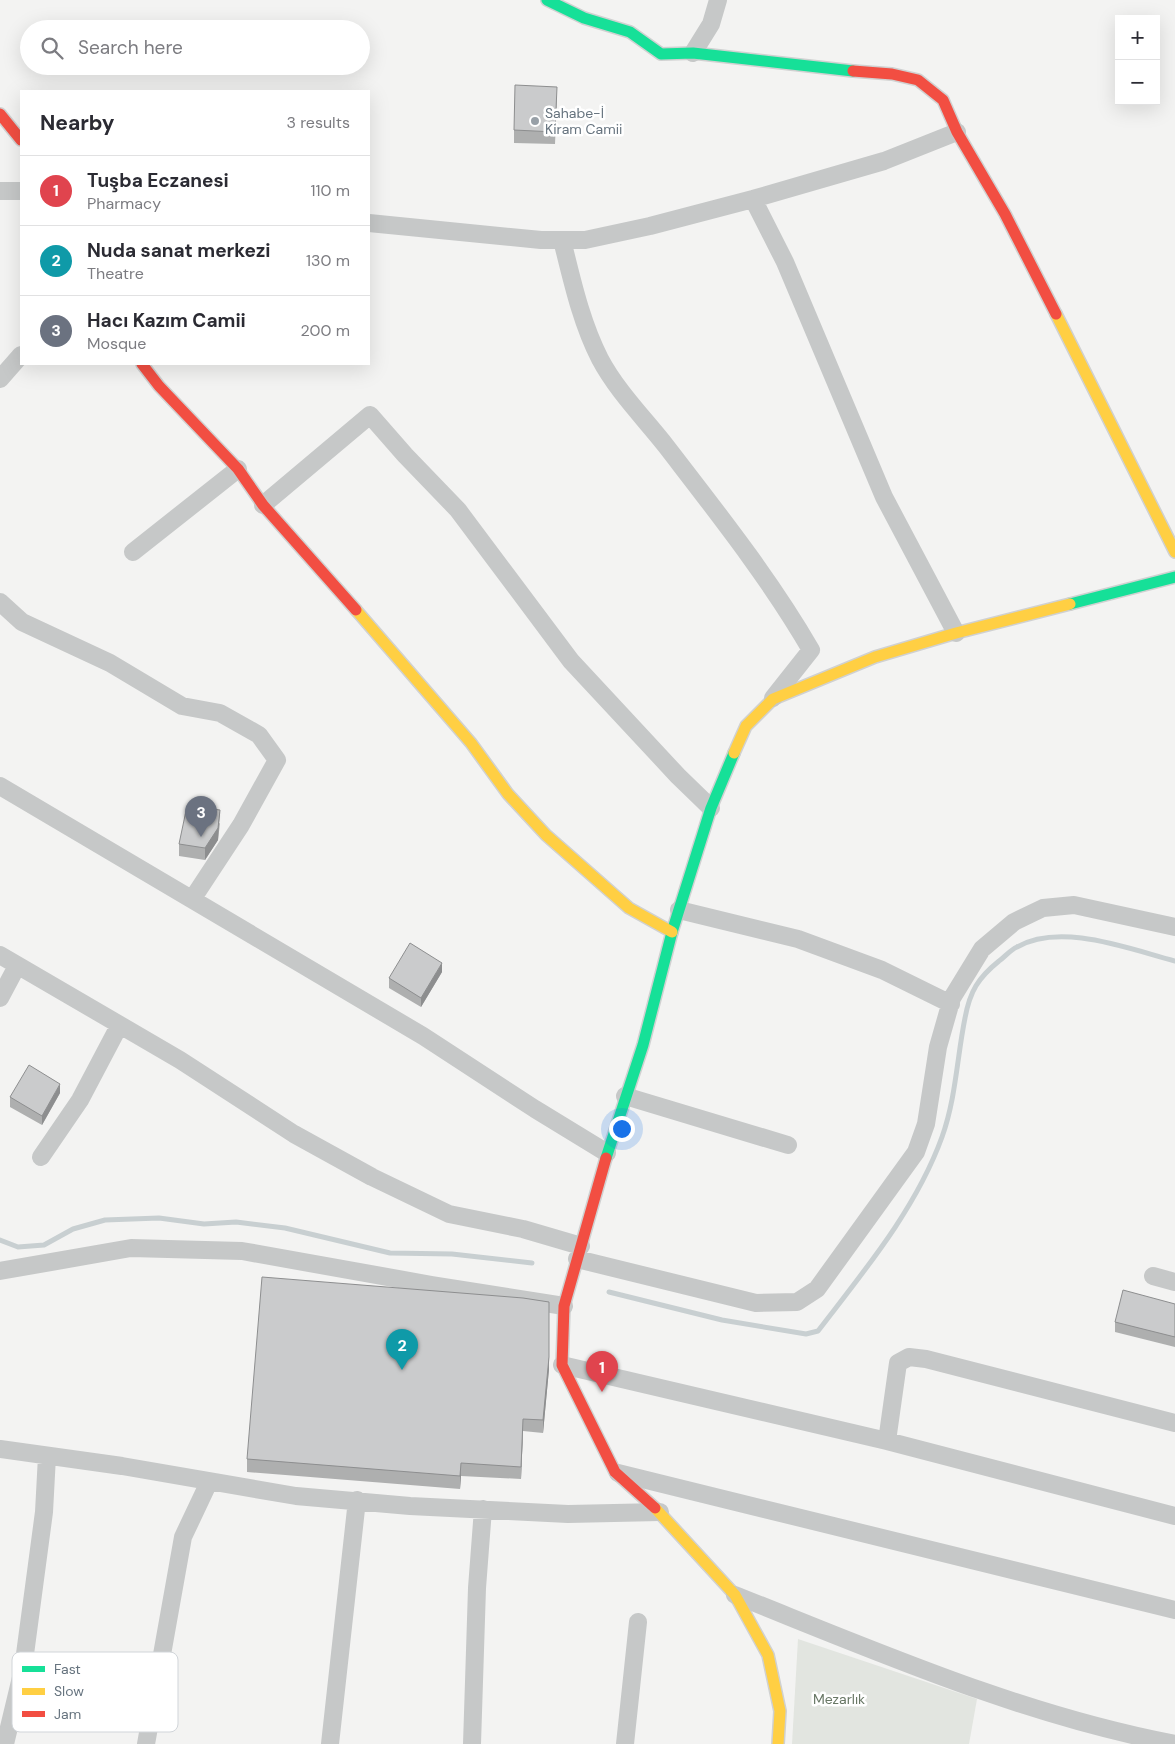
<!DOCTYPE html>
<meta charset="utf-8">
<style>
:root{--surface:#fff;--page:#f7f7f7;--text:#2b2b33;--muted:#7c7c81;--line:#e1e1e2;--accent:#b45309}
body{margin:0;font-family:"DM Sans",sans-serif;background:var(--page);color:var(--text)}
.controls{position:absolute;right:15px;top:15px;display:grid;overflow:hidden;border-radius:0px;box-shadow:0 5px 20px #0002}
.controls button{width:45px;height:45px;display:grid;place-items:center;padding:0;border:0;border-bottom:1px solid var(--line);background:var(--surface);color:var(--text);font:25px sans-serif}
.you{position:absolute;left:621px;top:1128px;width:18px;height:18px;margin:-12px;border:4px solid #fff;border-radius:50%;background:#1a73e8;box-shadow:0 0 0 8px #1a73e833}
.badge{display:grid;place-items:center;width:32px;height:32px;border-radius:50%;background:var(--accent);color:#fff;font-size:16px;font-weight:700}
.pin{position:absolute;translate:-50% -41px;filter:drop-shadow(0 1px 2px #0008)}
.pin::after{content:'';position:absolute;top:26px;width:18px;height:15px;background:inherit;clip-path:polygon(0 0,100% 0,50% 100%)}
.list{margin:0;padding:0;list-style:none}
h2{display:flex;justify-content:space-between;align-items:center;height:65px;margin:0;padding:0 20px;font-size:21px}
h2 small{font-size:16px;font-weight:400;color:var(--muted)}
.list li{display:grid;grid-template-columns:32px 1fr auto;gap:15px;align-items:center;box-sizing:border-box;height:70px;padding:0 20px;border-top:1px solid var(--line)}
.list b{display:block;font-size:19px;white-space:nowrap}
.list p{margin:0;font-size:16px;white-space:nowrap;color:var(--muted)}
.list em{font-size:16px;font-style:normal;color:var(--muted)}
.icon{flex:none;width:28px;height:28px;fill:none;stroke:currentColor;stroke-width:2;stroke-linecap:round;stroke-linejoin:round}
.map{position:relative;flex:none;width:1175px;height:1744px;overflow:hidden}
.search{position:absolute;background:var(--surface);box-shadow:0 5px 20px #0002;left:20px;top:20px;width:350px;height:55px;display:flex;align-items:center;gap:12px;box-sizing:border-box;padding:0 18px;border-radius:28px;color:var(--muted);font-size:19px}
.panel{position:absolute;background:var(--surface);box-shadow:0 5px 20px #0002;left:20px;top:90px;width:350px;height:275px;border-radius:0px}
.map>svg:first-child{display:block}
</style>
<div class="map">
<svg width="1175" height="1744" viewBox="0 0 1175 1744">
<rect width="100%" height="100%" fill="#f3f3f2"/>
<path fill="#e2e5e0" d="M798 1639 977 1699 969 1744H792Z"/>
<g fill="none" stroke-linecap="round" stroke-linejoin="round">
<path stroke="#c8cfd1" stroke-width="5" d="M0 1240 18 1247 44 1245 73 1229 105 1220 159 1218 204 1224 236 1222 285 1228 390 1253 452 1254 532 1263
M609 1292 722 1320 806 1334 818 1331C864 1271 916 1209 942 1137 956 1098 957 1057 965 1018 970 991 978 978 999 961 1005 957 1010 950 1017 947 1061 922 1129 949 1175 961"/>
<g stroke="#d0d1d1" stroke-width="14">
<path id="fast" d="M547 0 584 18 630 32 661 54 693 53 853 71
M1070 604 1175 577
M606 1158 643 1045 672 932 711 808 734 753"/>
</g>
<g stroke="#d0d1d1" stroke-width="14">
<path id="slow" d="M1056 314 1175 552
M356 610 471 743 508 794 546 835 629 908 672 932
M734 753 746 726 773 699 875 657 956 633 1070 604
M655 1508 735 1595 768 1655 780 1711 778 1744"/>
</g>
<g stroke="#d0d1d1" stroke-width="14">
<path id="jam" d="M853 71 892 74 918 80 943 100 957 132 1005 214 1056 314
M0 114 21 140
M142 364 159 386 238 469 263 505 356 610
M606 1158 564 1306 562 1365 615 1472 655 1508"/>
</g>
<path stroke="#c6c8c8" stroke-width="18" d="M693 53 711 24 718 0
M0 191H21
M753 199 785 262 884 497 956 633
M369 223 541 240H585L650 226 753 199 884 161 957 132
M562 240C572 280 581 322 600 359 617 391 644 418 666 446 716 511 770 579 811 650L773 698
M0 379 21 355
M263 505 370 415 405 455 458 510 571 661 678 776 711 808
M133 552 238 469
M0 602 22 622 110 663 182 706 220 713 259 735 277 760 241 825 193 898
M0 786 423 1036 535 1109 607 1153
M679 910 798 939 882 970 951 1004
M0 955 180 1060 294 1134 372 1177 449 1214 523 1229 581 1246
M0 998 17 966
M625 1096 788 1145
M41 1157 80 1100 119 1026
M577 1259 756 1303 797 1302 817 1289 916 1152 926 1124 938 1047 952 998 982 949 1014 922 1043 908 1074 905 1175 927
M0 1271 131 1248 242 1251 432 1285 564 1306
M1153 1276 1175 1282
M562 1365 887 1441 1175 1516
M887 1441 898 1363 909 1357 926 1359 1175 1423
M0 1449 122 1466 296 1496 410 1506 568 1514 660 1512
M618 1473 1175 1610
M735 1595C878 1652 1022 1715 1175 1744
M5 1744 23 1669 44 1512 47 1456
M146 1744 183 1537 209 1482
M330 1744 357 1500
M472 1744 477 1588 483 1509
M625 1744 638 1622"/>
<use href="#fast" stroke="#16e098" stroke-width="11"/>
<use href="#slow" stroke="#ffcf43" stroke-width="11"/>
<use href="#jam" stroke="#f24e42" stroke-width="11"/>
</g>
<path fill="#aeafaf" d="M557 99 555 144 514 143V130Z
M220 823 218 840 205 860 179 856V844Z
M442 972 421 1007 389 988V978Z
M60 1093 42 1125 10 1107V1097Z
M1175 1304V1347L1115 1332V1322Z
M549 1369 543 1433 523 1431 521 1479 461 1476 460 1489 247 1472V1459Z"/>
<path fill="#8d8e8f" d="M220 810 218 840 205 860V848Z
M442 963V972L421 1007V998Z
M60 1084V1093L42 1125V1116Z
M549 1302V1369L543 1433V1420Z
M523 1419V1431L521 1479V1467Z
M461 1463V1476L460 1489V1476Z"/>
<path fill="#cacbcc" stroke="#8d8e8f" d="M515 85 557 87 555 132 514 130Z
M187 806 220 810 218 828 205 848 179 844Z
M410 943 442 963 421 998 389 978Z
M29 1065 60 1084 42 1116 10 1097Z
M262 1277 523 1298 549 1302V1357L543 1420 523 1419 521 1467 461 1463 460 1476 247 1459Z
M1123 1290 1175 1304V1337L1115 1322Z"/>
<circle fill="#98a0a7" stroke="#fff" stroke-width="2" cx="535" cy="121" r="5"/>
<g text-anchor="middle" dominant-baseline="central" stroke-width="5" stroke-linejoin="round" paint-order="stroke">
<g font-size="14" fill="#67747f" stroke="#fff" text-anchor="start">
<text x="545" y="113">Sahabe-İ<tspan x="545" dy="16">Kiram Camii</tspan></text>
</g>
<g font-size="14" fill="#687765" stroke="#fff">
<text x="839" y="1699">Mezarlık</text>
</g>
</g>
<rect x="12" y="1652" width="166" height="80" rx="8" fill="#fff" stroke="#d1d5d9" stroke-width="1"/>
<rect x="22" y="1666" width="23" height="6" fill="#16e098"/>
<rect x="22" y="1688" width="23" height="7" fill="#ffcf43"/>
<rect x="22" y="1711" width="23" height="6" fill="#f24e42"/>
<g font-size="14" fill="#67747f">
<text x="54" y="1674">Fast</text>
<text x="54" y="1696">Slow</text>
<text x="54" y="1719">Jam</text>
</g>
</svg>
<div class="controls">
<button>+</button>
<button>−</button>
</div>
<div class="you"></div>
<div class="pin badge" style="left:602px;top:1392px;background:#e0444e">1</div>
<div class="pin badge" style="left:402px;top:1370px;background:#0f9aa8">2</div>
<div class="pin badge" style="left:201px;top:837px;background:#6b7280">3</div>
<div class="search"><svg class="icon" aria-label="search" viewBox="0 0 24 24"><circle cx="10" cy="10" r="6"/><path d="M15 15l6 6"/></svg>Search here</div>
<section class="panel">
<h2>Nearby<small>3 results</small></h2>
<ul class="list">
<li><span class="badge" style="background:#e0444e">1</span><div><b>Tuşba Eczanesi</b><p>Pharmacy</p></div><em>110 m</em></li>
<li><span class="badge" style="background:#0f9aa8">2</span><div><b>Nuda sanat merkezi</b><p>Theatre</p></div><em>130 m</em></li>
<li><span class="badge" style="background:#6b7280">3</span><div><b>Hacı Kazım Camii</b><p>Mosque</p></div><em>200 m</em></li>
</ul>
</section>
</div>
